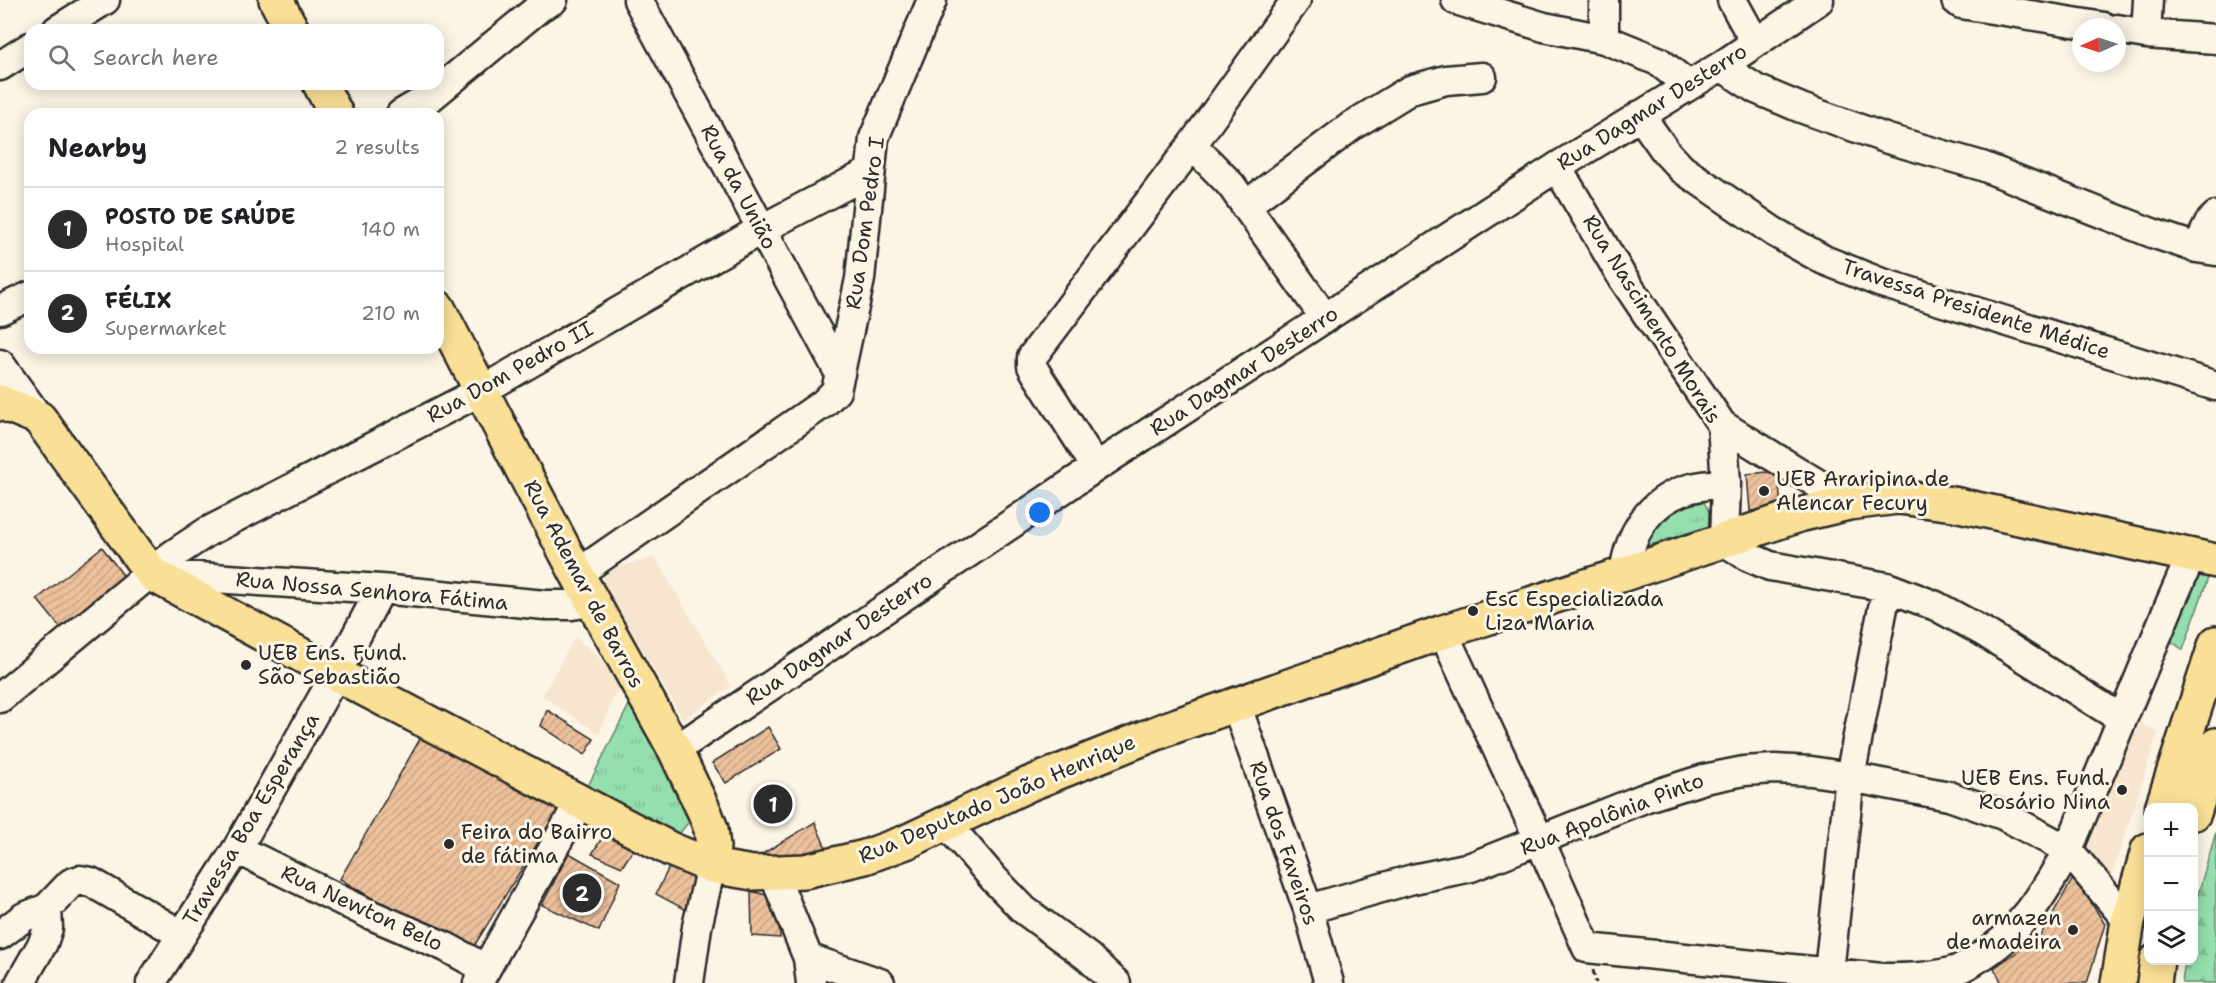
<!DOCTYPE html>
<meta charset="utf-8">
<style>
:root{--surface:#fff;--page:#f2f2f2;--text:#202124;--muted:#757577;--line:#e0e0e0;--accent:#2b2b2b}
body{margin:0;font-family:"Shantell Sans",sans-serif;background:var(--page);color:var(--text)}
.controls{position:absolute;right:18px;bottom:18px;display:grid;overflow:hidden;border-radius:12px;box-shadow:0 3px 15px #0003}
.controls button{width:54px;height:54px;display:grid;place-items:center;padding:0;border:0;border-bottom:2px solid var(--line);background:var(--surface);color:var(--text);font:30px sans-serif}
.compass{position:absolute;left:2072px;top:18px;width:54px;height:54px;border-radius:50%;background:var(--surface);box-shadow:0 3px 15px #0003;rotate:267deg}
.you{position:absolute;left:1040px;top:513px;width:21px;height:21px;margin:-15px;border:4px solid #fff;border-radius:50%;background:#1a73e8;box-shadow:0 0 0 9px #1a73e833}
.badge{display:grid;place-items:center;width:39px;height:39px;border-radius:50%;background:var(--accent);color:#fff;font-size:20px;font-weight:700}
.pin{position:absolute;translate:-50% -50%;border:3px solid #fff;box-shadow:0 2px 6px #0006}
.list{margin:0;padding:0;list-style:none}
h2{display:flex;justify-content:space-between;align-items:center;height:78px;margin:0;padding:0 24px;font-size:26px}
h2 small{font-size:20px;font-weight:400;color:var(--muted)}
.list li{display:grid;grid-template-columns:39px 1fr auto;gap:18px;align-items:center;box-sizing:border-box;height:84px;padding:0 24px;border-top:2px solid var(--line)}
.list b{display:block;font-size:22px;white-space:nowrap}
.list p{margin:0;font-size:20px;white-space:nowrap;color:var(--muted)}
.list em{font-size:20px;font-style:normal;color:var(--muted)}
.icon{flex:none;width:33px;height:33px;fill:none;stroke:currentColor;stroke-width:2;stroke-linecap:round;stroke-linejoin:round}
.map{position:relative;flex:none;width:2216px;height:983px;overflow:hidden}
.search{position:absolute;background:var(--surface);box-shadow:0 3px 15px #0003;left:24px;top:24px;width:420px;height:66px;display:flex;align-items:center;gap:15px;box-sizing:border-box;padding:0 21px;border-radius:18px;color:var(--muted);font-size:22px}
.panel{position:absolute;background:var(--surface);box-shadow:0 3px 15px #0003;left:24px;top:108px;width:420px;height:246px;border-radius:18px}
.map>svg:first-child{display:block}
</style>
<div class="map">
<svg width="2216" height="983" viewBox="0 0 2216 983">
<defs>
<pattern id="forest-firs" width="22" height="20" patternUnits="userSpaceOnUse" patternTransform="scale(1.5)"><rect width="22" height="20" fill="#95deae"/><path d="M5 1l3.5 6h-7zM16 11l3.5 6h-7z" fill="#81bf96"/></pattern>
<pattern id="park-tufts" width="24" height="20" patternUnits="userSpaceOnUse" patternTransform="scale(1.5)"><rect width="24" height="20" fill="#95deae"/><path d="M3 7l-1-3M5 7V3M7 7l1-3M15 17l-1-3M17 17v-4M19 17l1-3" fill="none" stroke="#81bf96"/></pattern>
<pattern id="building-hatch" width="6" height="6" patternUnits="userSpaceOnUse" patternTransform="scale(1.5)"><rect width="6" height="6" fill="#ebc09b"/><path d="M-1 1l2-2M0 6l6-6M5 7l2-2" fill="none" stroke="#caa586"/></pattern>
</defs>
<rect width="100%" height="100%" fill="#fcf5e5"/>
<filter id="ink" filterUnits="userSpaceOnUse"><feTurbulence type="fractalNoise" baseFrequency=".0167" numOctaves="2"/><feDisplacementMap in="SourceGraphic" scale="12" xChannelSelector="R" yChannelSelector="G"/><feConvolveMatrix kernelMatrix="1 2 1 2 8 2 1 2 1" color-interpolation-filters="sRGB"/></filter>
<g filter="url(#ink)">
<path fill="#f7e5cf" d="M655 557 731 686 683 719 597 573Z
M575 637 622 677 599 734 542 696Z
M2135 719 2158 733 2111 878 2080 848Z"/>
<path fill="#95deae" stroke="#60846c" stroke-width="1.5" d="M2194 568 2209 575 2183 650 2162 634Z"/>
<path fill="url(#forest-firs)" stroke="#60846c" stroke-width="1.5" d="M2216 832V983H2182L2185 961 2194 960V908Z"/>
<path fill="url(#park-tufts)" stroke="#60846c" stroke-width="1.5" d="M1704 502 1711 516 1710 526 1644 547 1652 535 1654 519 1678 506Z
M634 695 697 812 679 834 588 786Z"/>
<path fill="url(#building-hatch)" stroke="#2b2b2b" stroke-width="1.5" d="M1778 471 1781 509 1750 511 1747 474Z
M102 547 125 578 63 631 37 599Z
M547 710 594 739 585 755 541 726Z
M768 727 781 749 726 783 712 763Z
M424 732 559 808 468 956 340 879Z
M815 822 827 851 768 871 762 854Z
M610 825 638 842 622 867 592 854Z
M569 853 620 882 599 931 542 905Z
M672 861 694 876 686 910 656 894Z
M2074 877 2105 924 2087 983H2002L1994 968 2040 936Z
M751 891 777 898 780 938 752 936Z"/>
<g fill="none" stroke-linecap="round" stroke-linejoin="round">
<g stroke="#2b2b2b" stroke-width="33">
<path id="minor" d="M638 0 840 374
M1456 0 1544 27 1604 39 1658 61 1688 85
M1604 0V39
M1732 0 1755 42
M1956 0 1961 4 2104 27
M2117 29 2146 34 2216 39
M57 30 105 0
M2146 34 2148 0
M0 66 30 47
M1721 66 1756 89 1801 108 1888 139 1982 166 2152 233 2197 248 2216 251
M401 114 432 96 540 7 553 0
M1640 115 1666 152 1682 169 1774 232 1824 260 1879 282 2216 386
M1192 145 1231 185 1325 318
M1557 167 1622 277 1722 425 1726 483 1724 541 1747 556 1770 566 1887 587 1936 606 1982 631 2122 719
M1245 206 1353 125 1410 90 1446 80 1482 77
M2197 248 2210 222 2216 216
M0 310 30 296
M0 364 39 418
M1722 425 1849 503
M1096 467 1036 373 1032 366V357L1192 145 1296 0
M152 574 381 589 545 605H572L592 602
M577 574 824 403 836 391 860 279 874 138 932 0
M1624 574C1629 535 1648 501 1688 489 1700 485 1714 485 1726 483
M1443 632 1540 841 1587 948 1882 978C1907 978 1930 978 1954 971 1961 969 1968 964 1975 960 2019 935 2044 894 2068 850L2170 604 2192 554
M0 698 171 556 207 532 481 391 762 229 870 172
M1236 704 1308 909 1329 983
M675 750 1096 467 1557 167 1721 66 1819 0
M946 823 994 879 1024 910 1088 957 1116 983
M237 849 369 914 446 947 486 969
M774 874 808 958 811 983
M1308 909 1413 879 1471 867 1647 797 1704 779 1744 771 1775 769 1811 771 1850 777 1949 796 2003 815 2068 850 2128 921
M0 935 24 917 47 908 71 883 80 880 91 882 182 935
M808 958 880 983
M1829 972 1850 777 1887 587
M20 983 43 943 48 928 47 908
M151 983 237 849 336 674 381 589
M478 983 580 801
M689 983 697 927 711 866"/>
</g>
<g stroke="#2b2b2b" stroke-width="38">
<path id="major" d="M276 0 292 30
M320 84 336 114
M438 308 577 574 675 750 705 813 711 829 713 847 711 866
M0 402 39 418 152 574 336 674 670 849 711 866 753 873 805 871 865 857 906 842 1029 784 1169 728 1443 632 1624 574 1799 515 1849 503 1898 497 1954 504 2216 561
M2162 808 2216 643
M2194 813 2216 745
M2118 983 2128 921 2148 850
M2154 983 2157 960"/>
</g>
<path stroke="#2b2b2b" stroke-width="3" stroke-dasharray="6 4.5" stroke-linecap="butt" d="M1593 970 1596 983"/>
<use href="#minor" stroke="#fcf5e5" stroke-width="28"/>
<use href="#major" stroke="#fadf96" stroke-width="33"/>
</g>
</g>
<g fill="#2b2b2b" stroke="#fcf5e5" stroke-width="2">
<circle cx="1764" cy="491" r="6"/>
<circle cx="1473" cy="611" r="6"/>
<circle cx="246" cy="665" r="6"/>
<circle cx="2122" cy="790" r="6"/>
<circle cx="449" cy="844" r="6"/>
<circle cx="2073" cy="930" r="6"/>
</g>
<g text-anchor="middle" dominant-baseline="central" stroke-width="6" stroke-linejoin="round" paint-order="stroke">
<g font-size="21" fill="#2b2b2b" stroke="#fcf5e5">
<text transform="translate(1652 107) rotate(-32)">Rua Dagmar Desterro</text>
<text transform="translate(739 187) rotate(62)">Rua da União</text>
<text transform="translate(865 223) rotate(-82)">Rua Dom Pedro I</text>
<text transform="translate(1976 309) rotate(18)">Travessa Presidente Médice</text>
<text transform="translate(1652 319) rotate(58)">Rua Nascimento Morais</text>
<text transform="translate(1244 371) rotate(-33)">Rua Dagmar Desterro</text>
<text transform="translate(510 372) rotate(-29)">Rua Dom Pedro II</text>
<text transform="translate(584 584) rotate(62)">Rua Ademar de Barros</text>
<text transform="translate(372 591) rotate(5)">Rua Nossa Senhora Fátima</text>
<text transform="translate(839 639) rotate(-34)">Rua Dagmar Desterro</text>
<text transform="translate(997 799) rotate(-23)">Rua Deputado João Henrique</text>
<text transform="translate(1612 814) rotate(-21)">Rua Apolônia Pinto</text>
<text transform="translate(251 819) rotate(-59)">Travessa Boa Esperança</text>
<text transform="translate(1284 843) rotate(71)">Rua dos Faveiros</text>
<text transform="translate(362 908) rotate(25)">Rua Newton Belo</text>
</g>
<g font-size="21" fill="#2b2b2b" stroke="#fcf5e5" text-anchor="start">
<text x="1776" y="479">UEB Araripina de<tspan x="1776" dy="24">Alencar Fecury</tspan></text>
<text x="1485" y="599">Esc Especializada<tspan x="1485" dy="24">Liza Maria</tspan></text>
<text x="258" y="653">UEB Ens. Fund.<tspan x="258" dy="24">São Sebastião</tspan></text>
<text x="2110" y="778" text-anchor="end">UEB Ens. Fund.<tspan x="2110" dy="24">Rosário Nina</tspan></text>
<text x="461" y="832">Feira do Bairro<tspan x="461" dy="24">de fátima</tspan></text>
<text x="2061" y="918" text-anchor="end">armazen<tspan x="2061" dy="24">de madeira</tspan></text>
</g>
</g>
</svg>
<div class="controls">
<button>+</button>
<button>−</button>
<button><svg class="icon" aria-label="layers" viewBox="0 0 24 24"><path d="M12 4l9 5-9 5-9-5zM3 14l9 5 9-5"/></svg></button>
</div>
<svg class="compass" viewBox="-18 -18 36 36"><path d="M0-13l5 13h-10z" fill="#e53935"/><path d="M0 13l5-13h-10z" fill="#757577"/></svg>
<div class="you"></div>
<div class="pin badge" style="left:773px;top:804px">1</div>
<div class="pin badge" style="left:582px;top:893px">2</div>
<div class="search"><svg class="icon" aria-label="search" viewBox="0 0 24 24"><circle cx="10" cy="10" r="6"/><path d="M15 15l6 6"/></svg>Search here</div>
<section class="panel">
<h2>Nearby<small>2 results</small></h2>
<ul class="list">
<li><span class="badge">1</span><div><b>POSTO DE SAÚDE</b><p>Hospital</p></div><em>140 m</em></li>
<li><span class="badge">2</span><div><b>FÉLIX</b><p>Supermarket</p></div><em>210 m</em></li>
</ul>
</section>
</div>
